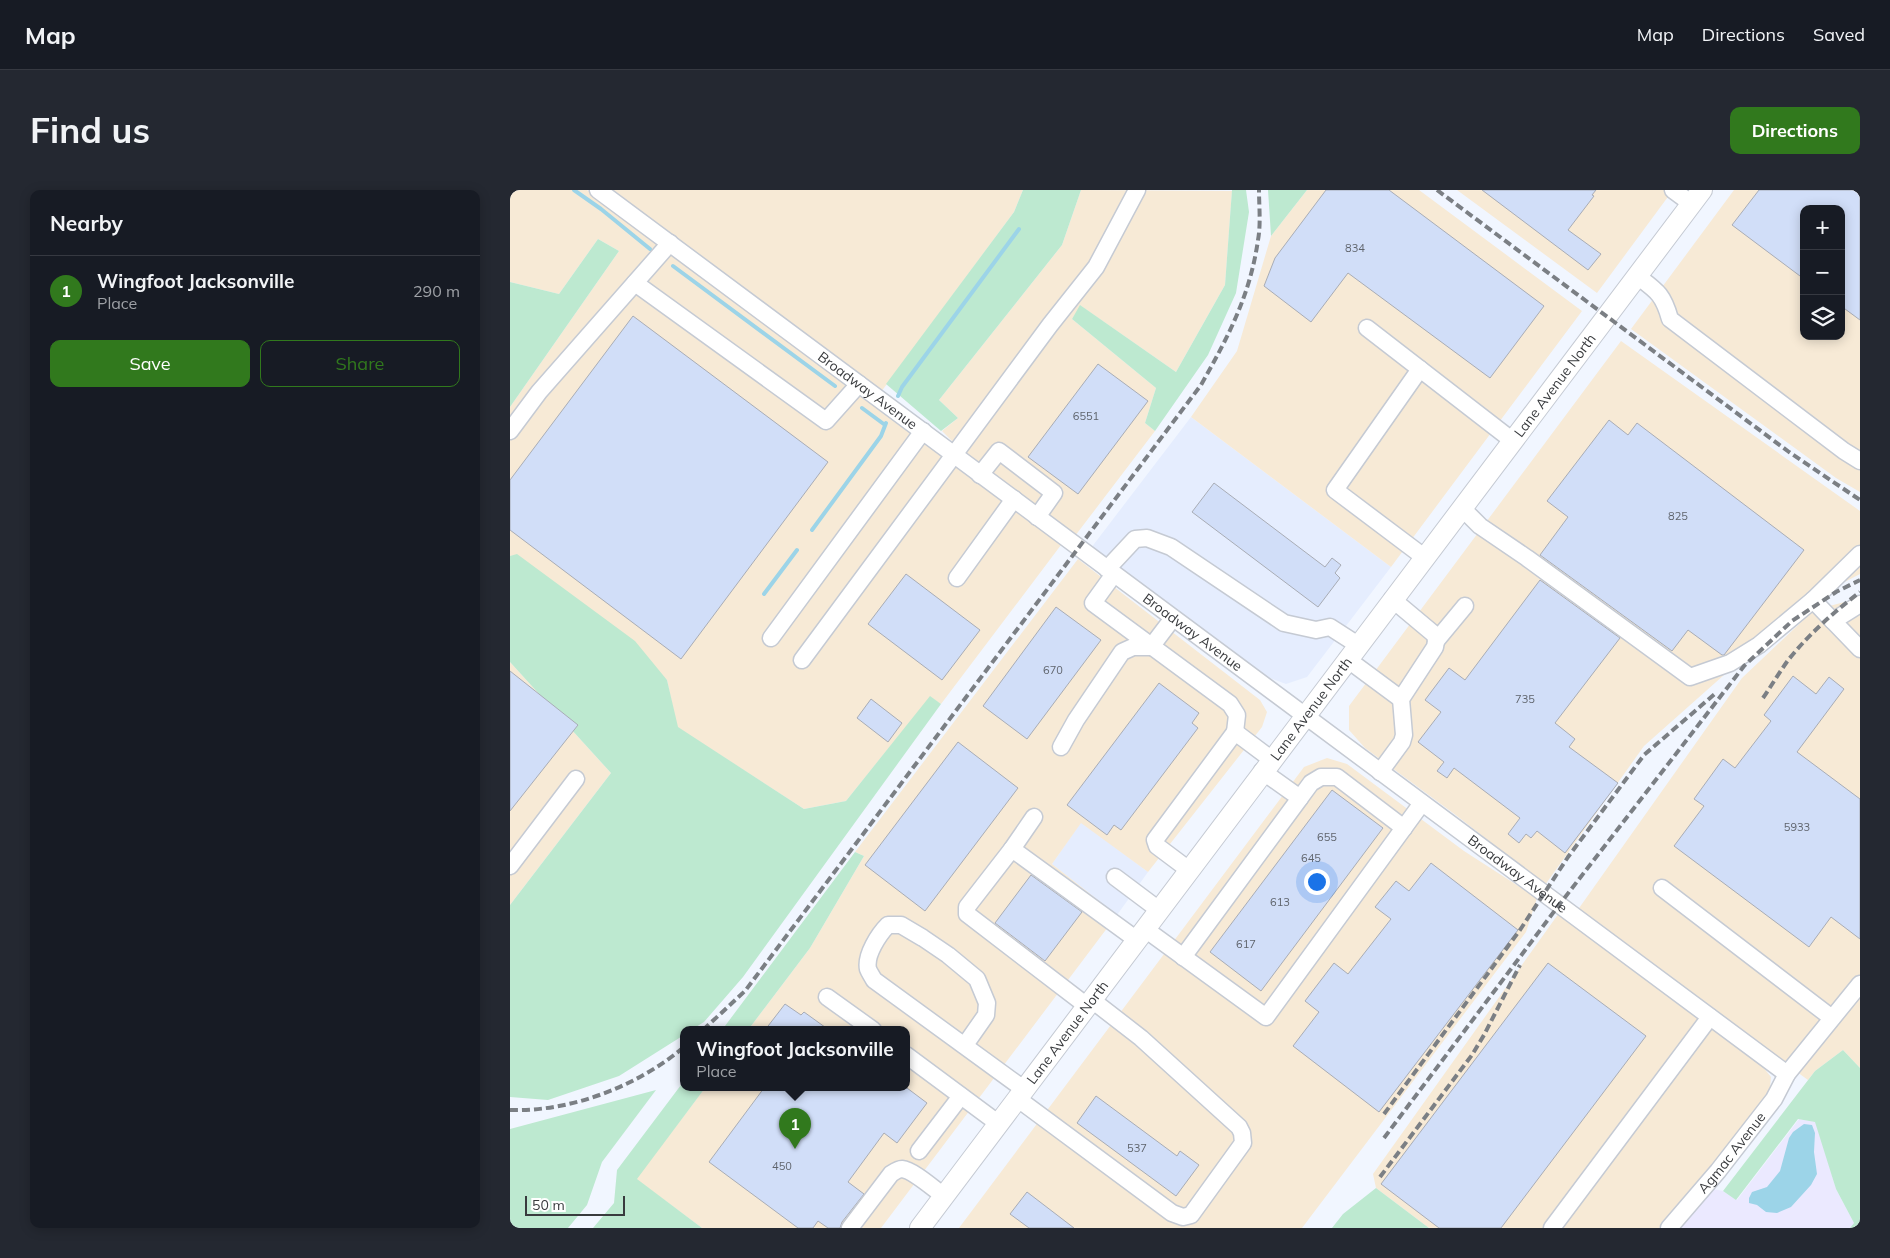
<!DOCTYPE html>
<meta charset="utf-8">
<style>
:root{--surface:#171b24;--page:#242831;--text:#f1f3f6;--muted:#9ea1a6;--line:#363941;--accent:#31791d}
body{margin:0;font-family:Mulish,sans-serif;background:var(--page);color:var(--text)}
.controls{position:absolute;right:15px;top:15px;display:grid;overflow:hidden;border-radius:10px;box-shadow:0 2px 12px #0003}
.controls button{width:45px;height:45px;display:grid;place-items:center;padding:0;border:0;border-bottom:1px solid var(--line);background:var(--surface);color:var(--text);font:25px sans-serif}
.scale{position:absolute;left:15px;bottom:12px;width:100px;box-sizing:border-box;padding-left:5px;border:2px solid #393b3e;border-top:0;font-size:14px;line-height:18px;white-space:nowrap;color:#393b3e;-webkit-text-stroke:4px #fff;paint-order:stroke}
.you{position:absolute;left:806px;top:691px;width:18px;height:18px;margin:-12px;border:4px solid #fff;border-radius:50%;background:#1a73e8;box-shadow:0 0 0 8px #1a73e833}
.badge{display:grid;place-items:center;width:32px;height:32px;border-radius:50%;background:var(--accent);color:#fff;font-size:16px;font-weight:700}
.pin{position:absolute;translate:-50% -41px;filter:drop-shadow(0 1px 2px #0008)}
.pin::after{content:'';position:absolute;top:26px;width:18px;height:15px;background:inherit;clip-path:polygon(0 0,100% 0,50% 100%)}
.popup{position:absolute;left:170px;top:836px;width:230px;height:65px;box-sizing:border-box;display:grid;place-content:center;border-radius:10px;background:var(--surface);filter:drop-shadow(0 1px 4px #0005);font-size:16px;white-space:nowrap;color:var(--muted)}
.popup b{font-size:19px;color:var(--text)}
.popup::after{content:'';position:absolute;left:50%;top:100%;margin-left:-10px;border:10px solid transparent;border-top-color:var(--surface)}
.list{margin:0;padding:0;list-style:none}
h2{display:flex;justify-content:space-between;align-items:center;height:65px;margin:0;padding:0 20px;font-size:21px}
h2 small{font-size:16px;font-weight:400;color:var(--muted)}
.list li{display:grid;grid-template-columns:32px 1fr auto;gap:15px;align-items:center;box-sizing:border-box;height:70px;padding:0 20px;border-top:1px solid var(--line)}
.list b{display:block;font-size:19px;white-space:nowrap}
.list p{margin:0;font-size:16px;white-space:nowrap;color:var(--muted)}
.list em{font-size:16px;font-style:normal;color:var(--muted)}
.actions{display:flex;gap:10px;padding:15px 20px}
.actions a{flex:1;padding:11px 0;border:1px solid var(--accent);border-radius:10px;text-align:center;font-size:18px;color:var(--accent)}
.actions .main{background:var(--accent);color:#fff}
.icon{flex:none;width:28px;height:28px;fill:none;stroke:currentColor;stroke-width:2;stroke-linecap:round;stroke-linejoin:round}
.map{position:relative;flex:none;width:1350px;height:1038px;overflow:hidden;border-radius:10px}
header{display:flex;align-items:center;gap:30px;box-sizing:border-box;height:70px;padding:0 25px;background:var(--surface);border-bottom:1px solid var(--line)}
header strong{font-size:24px}
nav{display:flex;gap:28px;margin-inline-start:auto;font-size:18px}
.intro{display:flex;align-items:center;justify-content:space-between;box-sizing:border-box;height:120px;padding:0 30px}
h1{margin:0;font-size:35px}
.button{padding:12px 22px;border-radius:10px;background:var(--accent);color:#fff;font-size:18px;font-weight:700}
main{display:flex;gap:30px;padding:0 30px}
aside{flex:1;background:var(--surface);border-radius:10px;box-shadow:0 2px 12px #0003}
.map>svg:first-child{display:block}
</style>
<header>
<strong>Map</strong>
<nav><a>Map</a><a>Directions</a><a>Saved</a></nav>
</header>
<div class="intro"><h1>Find us</h1><a class="button">Directions</a></div>
<main>
<aside>
<h2>Nearby<small></small></h2>
<ul class="list">
<li><span class="badge">1</span><div><b>Wingfoot Jacksonville</b><p>Place</p></div><em>290 m</em></li>
</ul>
<div class="actions"><a class="main">Save</a><a>Share</a></div>
</aside>
<div class="map">
<svg width="1350" height="1038" viewBox="0 0 1350 1038">
<rect width="100%" height="100%" fill="#f1f6ff"/>
<path fill="#e5edfe" d="M681 227 881 377 797 487 776 494 760 488 581 358Z
M571 632 638 682 607 725 542 674Z"/>
<path fill="#f7ead6" fill-rule="evenodd" d="M0 0H77L551 355 431 514 420 507 336 611 294 619 167 537 157 490 7 365 0 366V217L109 61 88 49 49 104 0 92Z
M99 0H513L504 22 371 202Z
M571 0 722 1 715 95 666 182 571 116 562 129 646 198 635 233 645 241 565 346 459 268 432 241 448 228 429 210 552 55Z
M797 0H909L1072 121 881 377 681 227 727 161 761 46Z
M947 0H1163L1087 103Z
M1224 0H1350V302L1326 288 1121 139ZM1294 19H1331V146H1294Z
M1111 151 1350 321V384L1323 398 1277 429 1134 556 1035 695 947 626 855 558 839 540V516Z
M568 369 750 510 757 522 752 537 638 682 571 633 542 674 607 725 371 1038H192L126 989 195 898H396V840H238L300 758 354 666 345 662Z
M1350 408V878L1333 860 1305 881 1298 890 1067 721 1232 488 1304 420Z
M0 472 101 583 0 715Z
M817 568 837 574 954 661 1027 708 1016 742 792 1038H449L794 577Z
M1049 723 1249 872 1261 887 1259 907 1192 990 1149 1038H919L866 998 863 984Z"/>
<path fill="#ebe9ff" d="M1289 929 1306 932 1326 999 1344 1033 1340 1038H1169L1203 999 1213 1001 1227 1010Z"/>
<path fill="#bde9d0" d="M513 0H571L552 55 429 210 448 228 431 241 376 194 504 22Z
M722 0H736L739 22 726 103 698 165 645 241 635 233 646 198 562 129 570 115 666 182 715 95Z
M758 0H797L761 46Z
M88 49 109 61 0 217V92L49 104Z
M7 364 125 451 157 490 168 537 294 619 336 611 420 506 431 514 233 787 194 832 181 840H174V845L109 886 38 910 0 907V715L101 583 0 472V366Z
M345 662 354 666 300 758 238 840H212Z
M1333 860 1350 878V1038H1340L1344 1033 1326 999 1305 932 1288 929 1226 1010 1213 1001 1305 881Z
M174 891V898H195L127 989 192 1038H83L104 1013 107 980Z
M146 900 92 972 77 1015 58 1038H0V939Z
M866 998 919 1038H822L833 1024Z"/>
<path fill="#9cd4e8" d="M1294 934 1302 935 1305 943 1304 962 1307 984 1301 995 1281 1017 1267 1023 1256 1022 1247 1015 1239 1013V1008L1242 1002 1257 997 1270 981 1279 948 1283 942Z"/>
<g fill="none" stroke-linecap="round" stroke-linejoin="round">
<path stroke="#9cd4e8" stroke-width="4" d="M64 0 91 19 140 59
M163 76 325 196
M388 206 392 197 509 39
M352 218 375 235
M302 340 371 246 376 233
M254 404 287 360"/>
</g>
<path fill="#d1def8" stroke="#a8acb5" d="M816 0H879L1034 116 980 188 838 83 801 132 754 96 765 68Z
M972 0H1086L1082 5 1084 6 1058 40 1091 64 1078 80Z
M1249 0H1350V130L1331 116V19H1294V89L1222 35Z
M123 126 318 272 171 469 0 340V290Z
M588 174 638 211 568 304 518 267Z
M1099 230 1118 245 1127 233 1294 360 1214 465H1212L1178 440 1162 461 1030 365 1058 327 1037 311Z
M704 293 815 377 822 368 831 375 825 383 830 388 808 417 682 322Z
M396 384 470 440 432 490 358 434Z
M1030 390 1110 448 1045 533 1065 549 1059 557 1108 593 1055 663 1027 641 1021 648 1016 644 1009 653 998 644 1010 628 944 578 937 588 927 581 934 572 908 552 931 522 915 510 939 478 955 490Z
M546 417 591 450 517 549 473 516Z
M0 481 68 535 0 621Z
M1283 486 1306 504 1319 487 1334 499 1287 562 1350 609V749L1321 727 1299 757 1164 656 1194 616 1184 609 1213 569 1225 578 1261 531 1254 525Z
M649 493 689 523 682 533 688 538 611 640 604 635 597 645 557 615Z
M361 509 392 533 378 552 347 528Z
M448 552 508 598 415 721 355 675Z
M822 600 873 638 751 801 700 762Z
M921 673 1008 740 869 922 783 856 809 822 795 811 824 773 838 784 881 729 865 717 886 691 899 701Z
M521 685 572 722 535 771 485 733Z
M1038 773 1136 846 991 1038H929L871 994Z
M275 814 291 825 294 822 319 840H255Z
M254 898H397L417 913 387 953 374 943 338 992 354 1004 332 1032 330 1038H318L308 1031 303 1038H288L199 972Z
M586 906 667 966 670 961 689 975 666 1006 567 933Z
M517 1002 564 1038H519L500 1024Z"/>
<g fill="none" stroke-linecap="round" stroke-linejoin="round">
<g stroke="#c5cad3" stroke-width="19">
<g id="minor">
<path id="s1" d="M88 0 1277 884"/>
<path d="M1163 0 1182 14"/>
<path d="M1127 86C1147 101 1153 104 1160 129L1334 261 1350 271"/>
<path d="M125 93 316 231 349 194"/>
<path d="M857 138 1003 251"/>
<path d="M910 179 825 300 914 367"/>
<path d="M0 241 29 202 160 53"/>
<path d="M470 285 489 261 544 303 527 327"/>
<path d="M952 318 970 336 1017 368 1180 487 1220 473 1249 455 1303 410 1350 364"/>
<path d="M597 379 625 349 637 348 661 357 774 433 806 440 820 437 848 455"/>
<path d="M604 384 583 413 720 514 727 525 725 542"/>
<path d="M447 388 504 309"/>
<path d="M1303 410 1323 431"/>
<path d="M1350 414 1323 431 1350 459"/>
<path d="M261 448 413 241"/>
<path d="M926 451 955 416"/>
<path d="M837 469 891 509"/>
<path d="M292 470 540 135 586 77 627 0"/>
<path d="M551 557 566 530 612 462 623 457H641L663 428"/>
<path d="M870 582 892 552 894 545 891 509 925 457 926 451 925 445 882 409"/>
<path d="M790 608 801 593 811 587H827L894 638"/>
<path d="M502 659 524 627"/>
<path d="M0 676 66 589"/>
<path d="M679 680 647 656 645 650 725 542 761 569"/>
<path d="M605 687 649 720"/>
<path d="M1152 698 1322 828"/>
<path d="M635 739 756 827 912 613"/>
<path d="M673 767 790 608 752 581"/>
<path d="M317 807 363 840"/>
<path d="M577 816 457 724V717L502 659 627 750"/>
<path d="M455 855 476 825 477 813 467 789 438 765 413 748 391 735H378C369 744 355 765 358 779 359 782 362 786 364 790L515 900"/>
<path d="M396 865 489 934"/>
<path d="M508 909 662 1023 673 1027 681 1025 733 953 732 943 729 937 631 848 582 810"/>
<path d="M409 961 451 906"/>
<path d="M340 1038 381 984C384 982 388 979 392 979 403 980 424 999 434 1006"/>
<path d="M1042 1038 1200 827"/>
<path id="s2" d="M1159 1038 1208 981 1264 909 1277 884 1350 794"/>
</g>
</g>
<g stroke="#c5cad3" stroke-width="22">
<g id="major">
<path id="s3" d="M410 1038 1192 0"/>
</g>
</g>
<use href="#minor" stroke="#fff" stroke-width="16"/>
<use href="#major" stroke="#fff" stroke-width="20"/>
<path stroke="#7b7f84" stroke-width="4" stroke-dasharray="8 4" stroke-linecap="butt" d="M927 0 1279 262 1350 310
M1253 508C1262 495 1270 481 1279 469 1300 443 1324 422 1350 402
M193 840 235 801 691 195C718 147 740 106 748 50 751 34 749 16 749 0
M0 920C61 922 128 896 174 857
M874 924 1010 740 1058 667 1134 565 1207 502
M874 948 1049 715 1234 476 1282 431 1326 402 1350 390
M870 987 962 865 974 845 1010 775"/>
</g>
<g text-anchor="middle" dominant-baseline="central" stroke-width="5" stroke-linejoin="round" paint-order="stroke">
<g font-size="11" fill="#5f646c">
<text x="845" y="58">834</text>
<text x="576" y="226">6551</text>
<text x="1168" y="326">825</text>
<text x="543" y="480">670</text>
<text x="1015" y="509">735</text>
<text x="1287" y="637">5933</text>
<text x="817" y="647">655</text>
<text x="801" y="668">645</text>
<text x="770" y="712">613</text>
<text x="736" y="754">617</text>
<text x="627" y="958">537</text>
<text x="272" y="976">450</text>
</g>
<g font-size="14" fill="#393b3e" stroke="#fff">
<text stroke="none"><textPath href="#s3" startOffset="1055">Lane Avenue North</textPath></text>
<text stroke="none"><textPath href="#s1" startOffset="336">Broadway Avenue</textPath></text>
<text stroke="none"><textPath href="#s1" startOffset="741">Broadway Avenue</textPath></text>
<text stroke="none"><textPath href="#s3" startOffset="650">Lane Avenue North</textPath></text>
<text stroke="none"><textPath href="#s1" startOffset="1146">Broadway Avenue</textPath></text>
<text stroke="none"><textPath href="#s3" startOffset="245">Lane Avenue North</textPath></text>
<text stroke="none"><textPath href="#s2" startOffset="98">Agmac Avenue</textPath></text>
</g>
</g>
</svg>
<div class="controls">
<button>+</button>
<button>−</button>
<button><svg class="icon" aria-label="layers" viewBox="0 0 24 24"><path d="M12 4l9 5-9 5-9-5zM3 14l9 5 9-5"/></svg></button>
</div>
<div class="scale">50 m</div>
<div class="you"></div>
<div class="pin badge" style="left:285px;top:959px">1</div>
<div class="popup"><b>Wingfoot Jacksonville</b>Place</div>
</div>
</main>
